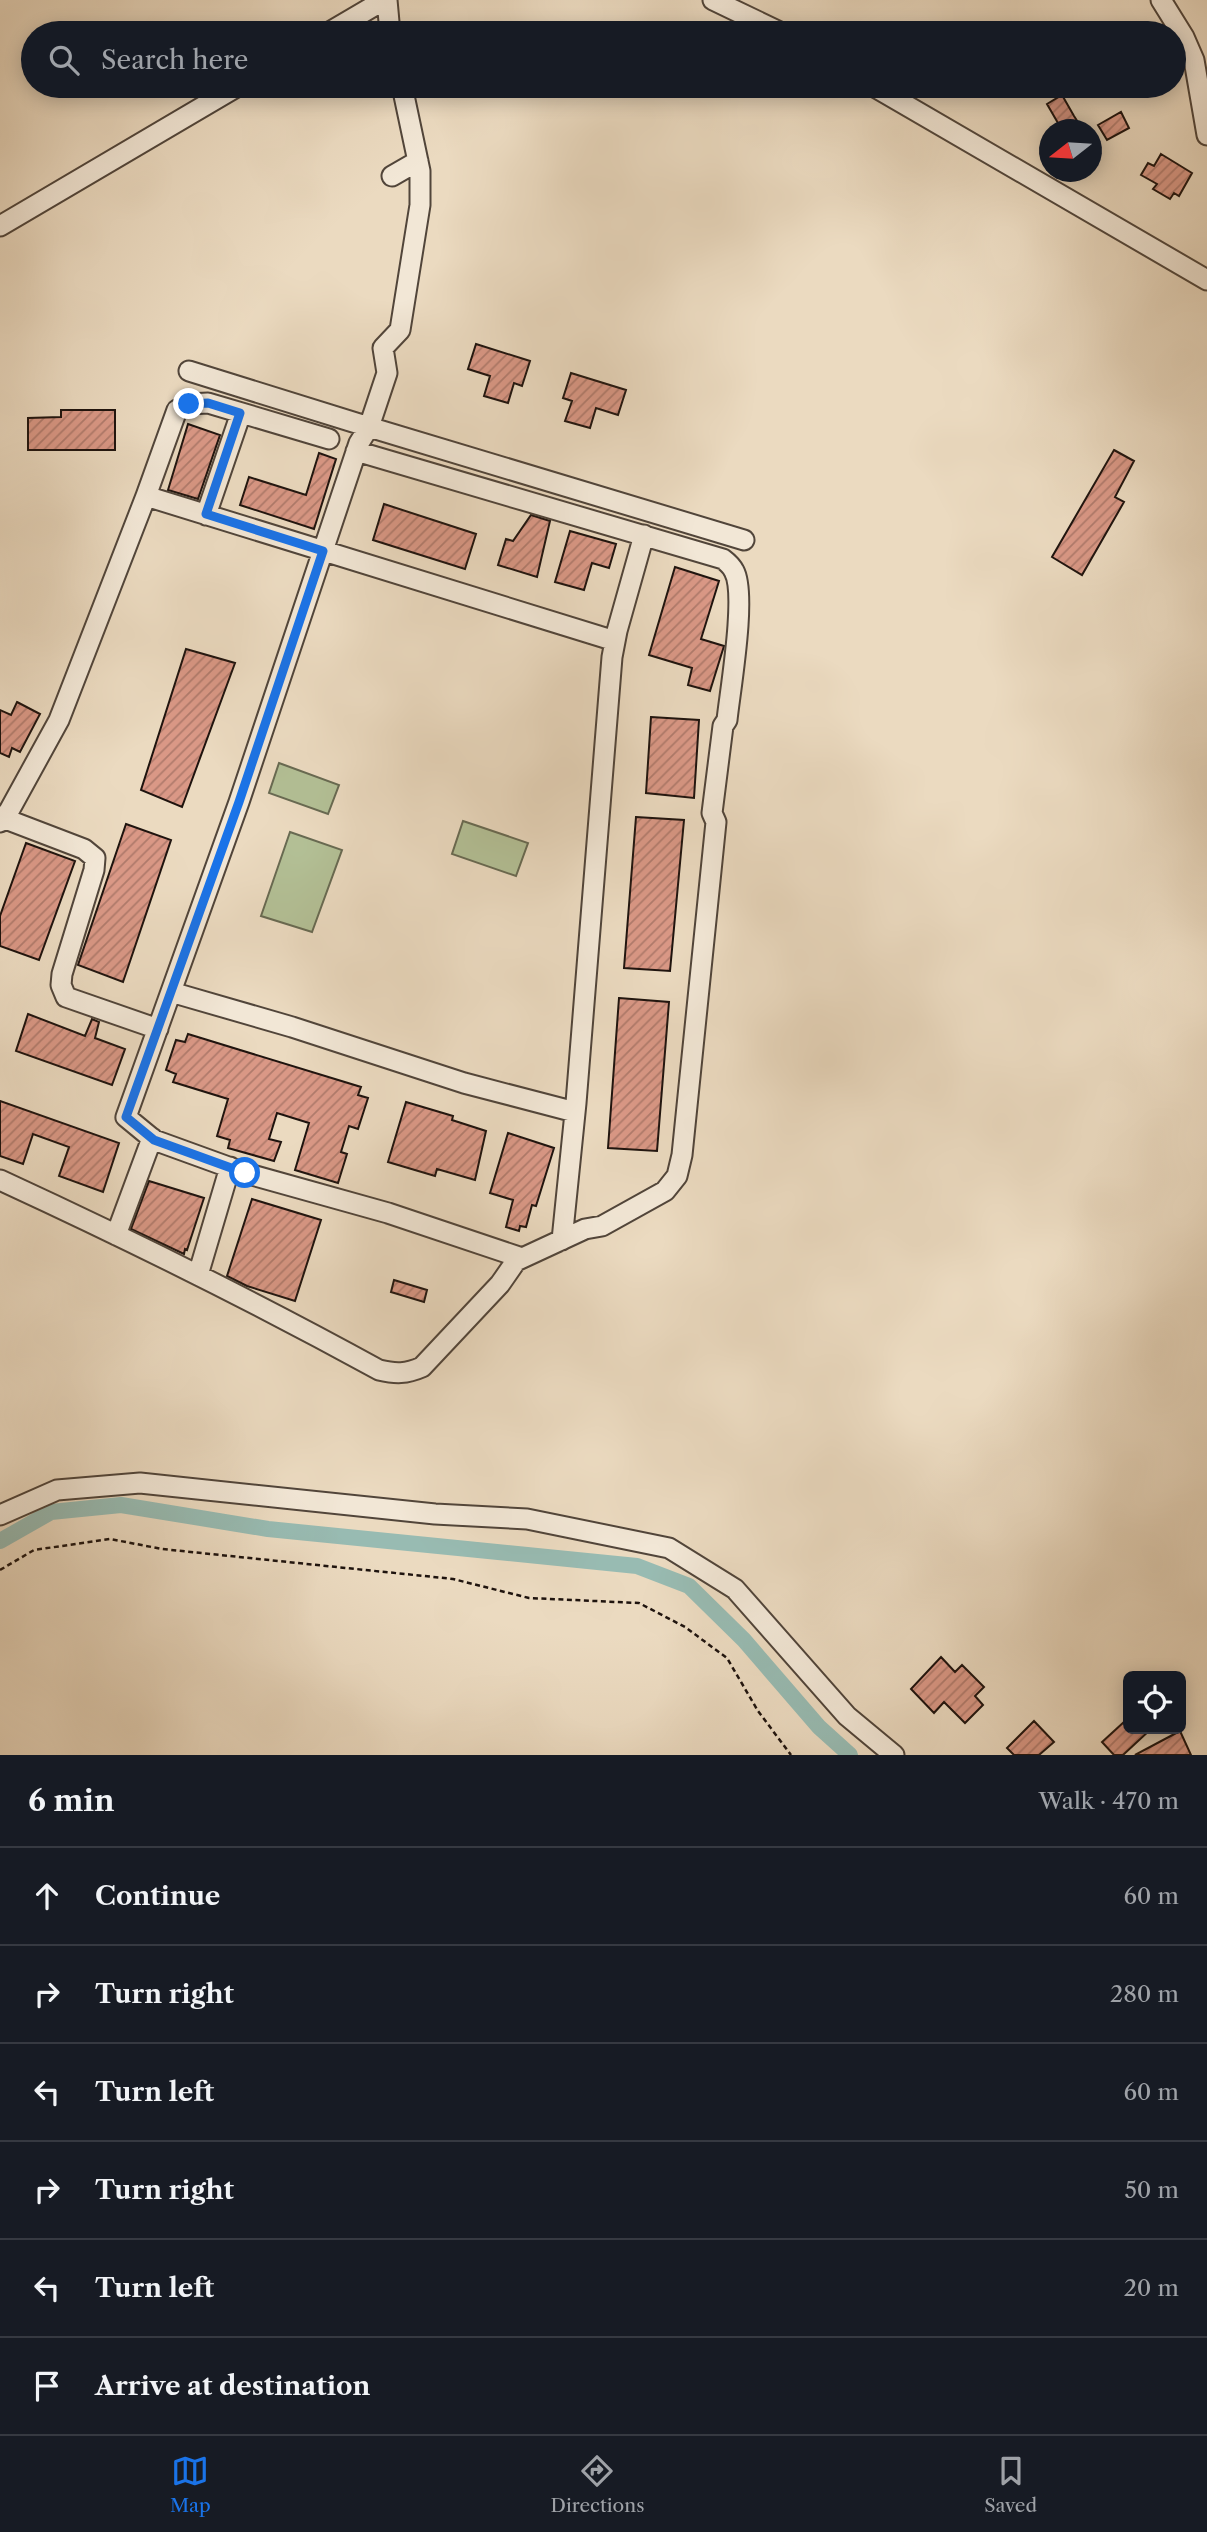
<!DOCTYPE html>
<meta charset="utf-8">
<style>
:root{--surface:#171b24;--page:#242831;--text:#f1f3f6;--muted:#9ea1a6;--line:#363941;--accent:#1a73e8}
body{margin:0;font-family:"Libre Caslon Text",serif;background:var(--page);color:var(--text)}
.controls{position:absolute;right:21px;bottom:21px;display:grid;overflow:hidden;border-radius:10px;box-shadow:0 4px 18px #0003}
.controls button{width:63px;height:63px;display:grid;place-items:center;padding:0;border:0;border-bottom:2px solid var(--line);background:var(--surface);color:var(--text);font:35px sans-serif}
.compass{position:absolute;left:1039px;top:119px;width:63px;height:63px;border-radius:50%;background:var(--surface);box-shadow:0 4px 18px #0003;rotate:253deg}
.stop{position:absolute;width:21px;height:21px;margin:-16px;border:5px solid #1a73e8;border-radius:50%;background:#fff}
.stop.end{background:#1a73e8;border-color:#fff;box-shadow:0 2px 7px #0008}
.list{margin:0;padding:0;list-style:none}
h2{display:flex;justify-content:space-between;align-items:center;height:91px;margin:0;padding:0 28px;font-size:30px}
h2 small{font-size:23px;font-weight:400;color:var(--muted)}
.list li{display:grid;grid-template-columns:46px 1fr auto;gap:21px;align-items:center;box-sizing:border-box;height:98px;padding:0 28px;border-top:2px solid var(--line)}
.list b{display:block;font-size:26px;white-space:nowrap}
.list em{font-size:23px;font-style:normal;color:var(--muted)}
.icon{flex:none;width:38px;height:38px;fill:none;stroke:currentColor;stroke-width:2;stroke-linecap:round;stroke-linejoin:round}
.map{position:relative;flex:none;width:1207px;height:1755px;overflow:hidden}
.search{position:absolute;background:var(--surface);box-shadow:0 4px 18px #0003;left:21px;right:21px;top:21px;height:77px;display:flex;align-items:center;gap:18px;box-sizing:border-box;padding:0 24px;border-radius:38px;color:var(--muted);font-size:26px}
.sheet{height:679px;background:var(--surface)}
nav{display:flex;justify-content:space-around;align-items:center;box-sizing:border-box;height:98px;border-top:2px solid var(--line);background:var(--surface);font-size:19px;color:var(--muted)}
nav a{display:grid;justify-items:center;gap:4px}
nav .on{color:var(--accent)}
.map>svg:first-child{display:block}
</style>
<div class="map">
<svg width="1207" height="1755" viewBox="0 0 1207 1755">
<defs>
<pattern id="building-hatch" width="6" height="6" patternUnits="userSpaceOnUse" patternTransform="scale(1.75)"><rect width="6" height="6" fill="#da9886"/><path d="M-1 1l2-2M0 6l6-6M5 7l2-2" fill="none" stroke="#b07b6c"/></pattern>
</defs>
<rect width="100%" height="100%" fill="#ebdac0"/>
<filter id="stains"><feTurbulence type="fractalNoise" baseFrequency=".00286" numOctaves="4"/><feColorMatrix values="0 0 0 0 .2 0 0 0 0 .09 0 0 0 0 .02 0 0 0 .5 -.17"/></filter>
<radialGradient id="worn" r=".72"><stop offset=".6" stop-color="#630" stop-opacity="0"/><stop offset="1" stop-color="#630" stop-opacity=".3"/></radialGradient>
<path fill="#b3c096" stroke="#686a52" stroke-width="2" d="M279 763 339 785 328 814 269 793Z
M463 821 528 843 516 876 452 854Z
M290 832 342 850 312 932 261 916Z"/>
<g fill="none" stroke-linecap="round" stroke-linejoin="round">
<path stroke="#98bbb2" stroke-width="16" d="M0 1541 51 1512 121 1505 268 1529 637 1566 689 1586 744 1640 819 1727 850 1755"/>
</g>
<path fill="url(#building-hatch)" stroke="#1e130e" stroke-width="2" d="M1062 95 1074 116 1083 130H1062L1047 104Z
M1121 112 1129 128 1107 140 1098 125Z
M1161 154 1192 173 1179 196 1174 193 1170 199 1153 189 1157 184 1141 175 1148 163 1154 166Z
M476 344 530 361 522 386 514 383 508 403 484 396 490 376 468 369Z
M571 373 626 390 618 415 596 408 590 428 565 421 572 401 563 398Z
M61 410H115V450H28V418L61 417Z
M188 424 220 435 198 499 168 490Z
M1114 450 1134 461 1115 497 1124 502 1082 575 1052 557Z
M319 453 336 459 314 529 240 505 249 477 306 495Z
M384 504 476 534 465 569 373 540Z
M531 515 550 521 537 577 498 565 506 539 513 541Z
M570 531 616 544 609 568 592 563 584 590 555 582Z
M675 567 719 581 701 639 724 646 710 691 688 685 692 668 649 655Z
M186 649 235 663 182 807 141 790Z
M17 702 40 714 20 752 12 748 9 757 0 753V710L11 715Z
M651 717 699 720 694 798 646 793Z
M636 817 684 820 670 971 624 968Z
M126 824 171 840 123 982 78 965Z
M26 843 75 861 39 960 0 946V916Z
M619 998 669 1002 657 1151 608 1148Z
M28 1014 85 1036 92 1019 99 1022 95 1038 125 1049 112 1085 16 1051Z
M188 1034 361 1087 358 1095 368 1098 358 1129 349 1126 341 1152 347 1154 338 1183 295 1170 309 1123 277 1113 269 1139 281 1142 274 1161 228 1148 230 1140 217 1136 228 1099 173 1082 176 1074 166 1070 176 1040 185 1042Z
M0 1101 119 1143 103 1192 59 1176 69 1147 33 1134 23 1164 0 1156Z
M406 1102 453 1116 452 1120 486 1131 475 1180 437 1169 435 1176 388 1162Z
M508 1133 554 1148 536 1206 532 1205 526 1227 520 1226 519 1231 506 1227 513 1200 490 1193Z
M149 1181 204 1198 187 1250 185 1249 184 1254 131 1229Z
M252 1199 321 1220 295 1301 247 1286 227 1276Z
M394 1280 427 1290 424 1302 391 1292Z
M941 1657 955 1672 962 1665 984 1687 975 1696 983 1705 965 1723 944 1702 934 1713 911 1689Z
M1034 1721 1054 1742 1039 1755H1014L1007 1748Z
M1125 1721 1128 1729H1151L1123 1755H1114L1102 1742Z
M1180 1731 1191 1755H1135Z"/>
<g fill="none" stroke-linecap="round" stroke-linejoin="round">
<g stroke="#51453a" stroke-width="23">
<path id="minor" d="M387 0 390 33
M713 0 782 33
M1161 0 1184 37 1194 60 1207 135
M328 33 384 0
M402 86 420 171V205L400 330 383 348 387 373 369 427 744 540
M873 86 1207 280
M392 176 418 161
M0 226 238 86
M189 371 369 427 359 443 239 802 126 1117 154 1140 245 1173 388 1213 522 1258
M146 496 177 410 189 404 208 403 329 439
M206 515 241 413
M3 818 84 849 95 858 94 870 62 974 61 985 66 997 158 1029
M0 822 9 811 59 720 146 496 615 641
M171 992 292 1027 464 1083 575 1112
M0 1180C128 1239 255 1302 379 1370 396 1374 406 1374 422 1367L500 1284 516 1261 585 1229 602 1226 665 1191 677 1176 682 1155 716 822 712 813 723 726 727 720C730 691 747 594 734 571 732 567 727 562 723 559L356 451
M116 1235 152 1138
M562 1240 576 1103 612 657 617 631 644 535
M198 1275 230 1167
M0 1515 57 1490 140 1483 435 1514 527 1519 669 1548 735 1589 847 1716 894 1755"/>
</g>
<path stroke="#1e130e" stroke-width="2.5" stroke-dasharray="5 3.5" stroke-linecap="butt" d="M0 1570 34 1550 110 1539 162 1549 453 1579 529 1598 639 1603 685 1627 727 1658 758 1711 791 1755"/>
<use href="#minor" stroke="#f2e7d6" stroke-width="19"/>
</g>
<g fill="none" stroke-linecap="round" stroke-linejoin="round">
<path stroke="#1a73e8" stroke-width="9" d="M189 404 208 403 240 413 206 514 323 551 239 802 126 1117 154 1140 245 1173"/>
</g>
<rect width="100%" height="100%" filter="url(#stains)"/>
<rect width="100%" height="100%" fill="url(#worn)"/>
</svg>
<div class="controls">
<button><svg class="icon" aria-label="locate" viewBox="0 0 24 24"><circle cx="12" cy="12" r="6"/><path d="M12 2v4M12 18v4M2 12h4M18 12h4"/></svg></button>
</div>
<svg class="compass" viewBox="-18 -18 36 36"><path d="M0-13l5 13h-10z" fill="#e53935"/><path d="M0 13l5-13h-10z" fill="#9ea1a6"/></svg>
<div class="stop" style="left:245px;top:1173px"></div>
<div class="stop end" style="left:189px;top:404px"></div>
<div class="search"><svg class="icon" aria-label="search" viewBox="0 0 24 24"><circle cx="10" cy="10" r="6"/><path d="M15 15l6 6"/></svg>Search here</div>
</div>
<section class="sheet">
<h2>6 min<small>Walk · 470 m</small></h2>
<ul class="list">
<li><svg class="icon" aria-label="ahead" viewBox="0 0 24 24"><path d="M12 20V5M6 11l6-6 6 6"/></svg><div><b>Continue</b></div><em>60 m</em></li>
<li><svg class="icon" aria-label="right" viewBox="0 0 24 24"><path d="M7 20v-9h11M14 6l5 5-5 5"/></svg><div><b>Turn right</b></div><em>280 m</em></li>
<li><svg class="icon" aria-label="left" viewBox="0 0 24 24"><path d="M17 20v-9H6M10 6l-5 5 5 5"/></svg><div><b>Turn left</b></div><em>60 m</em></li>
<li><svg class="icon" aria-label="right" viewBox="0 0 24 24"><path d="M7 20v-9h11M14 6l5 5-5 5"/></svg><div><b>Turn right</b></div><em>50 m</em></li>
<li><svg class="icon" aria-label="left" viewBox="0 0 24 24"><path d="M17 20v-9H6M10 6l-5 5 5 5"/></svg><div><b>Turn left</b></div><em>20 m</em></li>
<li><svg class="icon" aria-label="arrive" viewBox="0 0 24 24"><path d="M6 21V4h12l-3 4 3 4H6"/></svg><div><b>Arrive at destination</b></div></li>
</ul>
</section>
<nav>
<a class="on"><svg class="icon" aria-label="map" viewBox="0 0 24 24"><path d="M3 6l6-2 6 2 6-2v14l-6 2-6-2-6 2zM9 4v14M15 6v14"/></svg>Map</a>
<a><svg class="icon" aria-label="directions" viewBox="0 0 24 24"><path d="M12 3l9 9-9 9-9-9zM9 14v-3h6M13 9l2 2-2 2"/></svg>Directions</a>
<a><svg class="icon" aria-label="saved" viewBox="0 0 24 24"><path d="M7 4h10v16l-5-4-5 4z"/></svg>Saved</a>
</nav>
